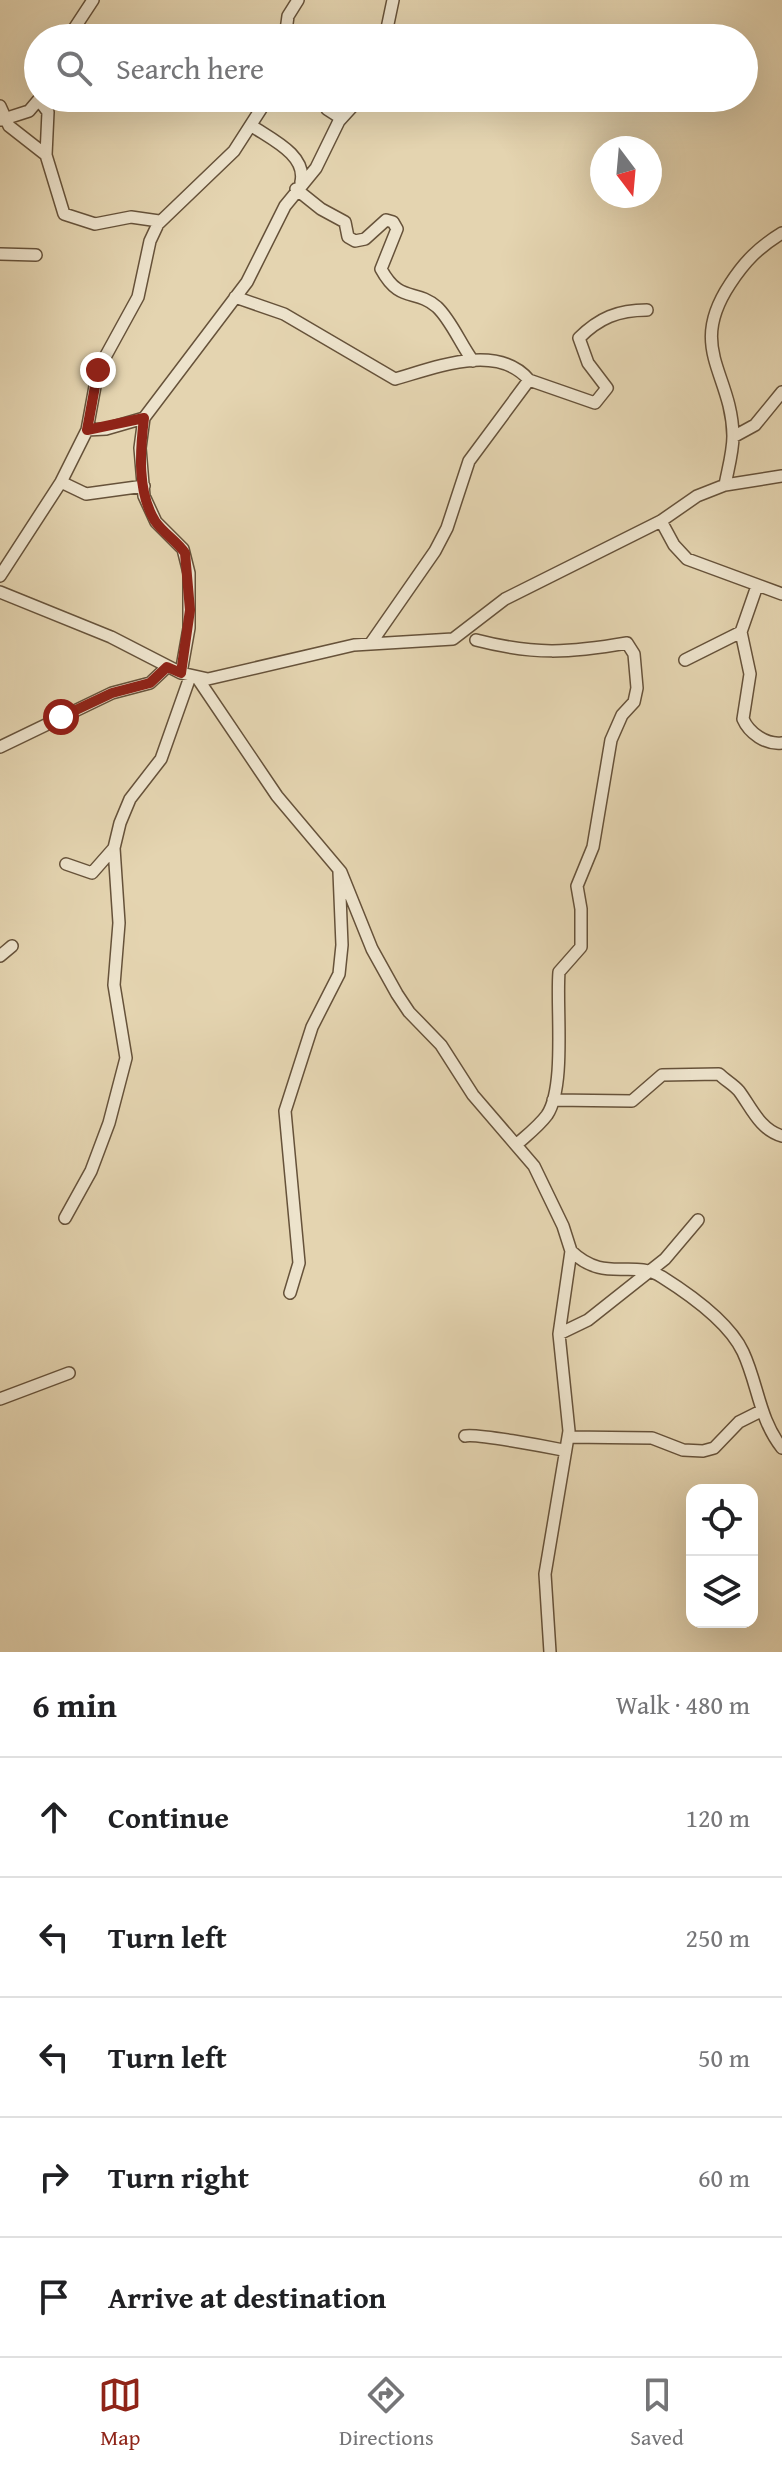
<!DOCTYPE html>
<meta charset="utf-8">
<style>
:root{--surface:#fff;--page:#f6f6f6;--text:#202124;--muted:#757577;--line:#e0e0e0;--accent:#8f2418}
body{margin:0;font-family:"Gentium Book Plus",serif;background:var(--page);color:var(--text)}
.controls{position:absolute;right:24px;bottom:24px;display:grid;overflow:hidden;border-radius:16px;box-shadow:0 8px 32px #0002}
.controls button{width:72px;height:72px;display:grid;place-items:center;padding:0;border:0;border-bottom:2px solid var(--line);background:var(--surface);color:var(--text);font:40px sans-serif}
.compass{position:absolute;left:590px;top:136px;width:72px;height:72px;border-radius:50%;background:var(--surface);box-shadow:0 8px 32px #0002;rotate:164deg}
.stop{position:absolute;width:24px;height:24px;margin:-18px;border:6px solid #8f2418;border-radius:50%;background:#fff}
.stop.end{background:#8f2418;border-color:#fff;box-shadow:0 2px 8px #0008}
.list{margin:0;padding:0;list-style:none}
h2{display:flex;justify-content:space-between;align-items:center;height:104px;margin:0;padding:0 32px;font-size:34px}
h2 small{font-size:26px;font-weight:400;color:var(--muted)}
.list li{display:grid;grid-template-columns:52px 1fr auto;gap:24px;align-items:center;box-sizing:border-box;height:120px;padding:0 32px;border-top:2px solid var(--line)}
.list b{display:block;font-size:30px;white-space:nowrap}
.list em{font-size:26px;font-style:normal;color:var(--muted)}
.icon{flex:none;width:44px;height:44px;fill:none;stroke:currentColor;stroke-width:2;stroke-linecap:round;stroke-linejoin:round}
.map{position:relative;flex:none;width:782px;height:1652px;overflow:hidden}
.search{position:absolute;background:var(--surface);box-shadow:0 8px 32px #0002;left:24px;right:24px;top:24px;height:88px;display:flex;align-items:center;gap:20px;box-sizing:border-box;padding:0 28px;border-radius:44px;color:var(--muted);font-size:30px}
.sheet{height:704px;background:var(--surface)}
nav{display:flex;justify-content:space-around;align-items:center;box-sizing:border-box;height:112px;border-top:2px solid var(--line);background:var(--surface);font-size:22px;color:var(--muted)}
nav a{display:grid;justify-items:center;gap:4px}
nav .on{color:var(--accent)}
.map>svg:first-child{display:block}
</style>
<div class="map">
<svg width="782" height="1652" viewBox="0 0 782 1652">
<rect width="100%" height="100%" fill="#e4d4b0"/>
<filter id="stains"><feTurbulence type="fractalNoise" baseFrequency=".0025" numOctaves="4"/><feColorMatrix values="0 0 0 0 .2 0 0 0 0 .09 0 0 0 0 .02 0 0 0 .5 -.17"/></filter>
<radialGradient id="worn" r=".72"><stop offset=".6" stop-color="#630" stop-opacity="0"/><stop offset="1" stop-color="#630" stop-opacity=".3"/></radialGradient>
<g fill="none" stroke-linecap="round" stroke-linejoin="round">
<g stroke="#66523a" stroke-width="14">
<path id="minor" d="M68 38 93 0
M285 38 288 16 298 0
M385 38 393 0
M323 98 327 109 341 118
M39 100 48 112 46 155 64 214 95 224 131 217 159 221
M0 106 9 126 46 155
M1 120 29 111 40 98
M252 126C271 139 307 155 301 182
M296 189 321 209 345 222 348 237 355 241 365 239 386 220 393 222 397 229 381 269C400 304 415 288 437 307 451 320 461 345 473 361
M0 254 36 255
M235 297 284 314 395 379C434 368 497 342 529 380L595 403 607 388 588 363 579 338C599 318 618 310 647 310
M87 430 106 429 144 418
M733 437 755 425 782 392
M61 482 86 494 144 486
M725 485C728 469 733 452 733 436 732 373 687 349 730 284 745 261 759 247 782 233
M661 521 674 545 687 559 782 594
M0 576 61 482 87 430 98 370 138 297 150 241 158 224 234 151 268 98
M0 592 111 637 181 673 208 679 354 645 453 639 505 599 661 521 697 496 725 485 782 476
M741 632 750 674 743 719C749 733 766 745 782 743
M476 640C534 655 569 653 627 643L634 654 637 688 634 702 622 715 611 740 593 847 577 886 581 909V947L559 972C556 1006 566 1087 547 1115 539 1126 526 1136 516 1145
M371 643 435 551 447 528 469 461 529 380
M685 660 741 632 757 586
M181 673 189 628V573L183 549 156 522 144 496 140 448 144 418 247 282 285 206 316 168 339 121 360 98
M198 679 277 796 341 872 372 949 397 994 409 1012 441 1045 473 1095 534 1166 563 1226 571 1251 559 1334 569 1431 545 1574 550 1652
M0 747 112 693 150 683 167 667
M66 864 92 873 114 848
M0 956 12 946
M553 1100 632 1101 662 1075 719 1074C725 1080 734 1085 739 1091 751 1107 760 1130 782 1136
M65 1218 91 1171 109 1123 126 1058 114 985 119 923 114 848 120 823 130 799 161 759 190 677
M571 1251C605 1284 632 1258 662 1277 689 1294 729 1322 743 1352 758 1384 759 1419 782 1448
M290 1293 299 1263 285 1111 312 1027 339 974 342 945 339 872
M559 1334 588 1320 665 1259 698 1220
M0 1399 69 1373
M465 1436C475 1433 548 1447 563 1450
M568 1437 652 1438 683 1450 703 1451 714 1448 739 1422 761 1411"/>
</g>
<use href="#minor" stroke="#ede3cc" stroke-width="11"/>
</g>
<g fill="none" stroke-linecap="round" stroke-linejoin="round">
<path stroke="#8f2418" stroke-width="10" d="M61 717 112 693 150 683 167 667 181 673 190 610 185 553C177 541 163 533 155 521 137 492 140 451 144 418L87 430 98 370"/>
</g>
<rect width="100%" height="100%" filter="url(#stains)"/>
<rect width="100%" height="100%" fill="url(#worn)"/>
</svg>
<div class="controls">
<button><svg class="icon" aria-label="locate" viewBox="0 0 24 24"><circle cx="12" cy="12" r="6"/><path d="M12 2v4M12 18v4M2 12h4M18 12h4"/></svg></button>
<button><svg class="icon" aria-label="layers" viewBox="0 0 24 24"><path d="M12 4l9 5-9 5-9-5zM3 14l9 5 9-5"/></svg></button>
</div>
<svg class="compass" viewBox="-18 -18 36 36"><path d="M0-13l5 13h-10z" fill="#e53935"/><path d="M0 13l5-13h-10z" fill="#757577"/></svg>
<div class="stop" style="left:61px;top:717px"></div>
<div class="stop end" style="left:98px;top:370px"></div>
<div class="search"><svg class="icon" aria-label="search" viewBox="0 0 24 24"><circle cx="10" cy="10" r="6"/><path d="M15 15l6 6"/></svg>Search here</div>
</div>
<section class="sheet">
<h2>6 min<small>Walk · 480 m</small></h2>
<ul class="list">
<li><svg class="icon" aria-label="ahead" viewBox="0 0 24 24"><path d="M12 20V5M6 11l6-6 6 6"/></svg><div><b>Continue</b></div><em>120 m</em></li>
<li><svg class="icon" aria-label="left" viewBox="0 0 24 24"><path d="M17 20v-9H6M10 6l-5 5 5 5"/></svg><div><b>Turn left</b></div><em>250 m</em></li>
<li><svg class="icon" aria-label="left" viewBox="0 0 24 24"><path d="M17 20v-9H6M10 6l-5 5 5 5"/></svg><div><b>Turn left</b></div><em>50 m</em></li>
<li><svg class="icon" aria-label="right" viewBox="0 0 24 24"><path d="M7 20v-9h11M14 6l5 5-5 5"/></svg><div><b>Turn right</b></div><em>60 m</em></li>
<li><svg class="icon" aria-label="arrive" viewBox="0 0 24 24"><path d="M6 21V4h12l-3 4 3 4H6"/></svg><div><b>Arrive at destination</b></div></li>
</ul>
</section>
<nav>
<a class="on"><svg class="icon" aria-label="map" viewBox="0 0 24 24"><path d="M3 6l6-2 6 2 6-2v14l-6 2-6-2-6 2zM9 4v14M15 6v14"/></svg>Map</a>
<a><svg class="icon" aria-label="directions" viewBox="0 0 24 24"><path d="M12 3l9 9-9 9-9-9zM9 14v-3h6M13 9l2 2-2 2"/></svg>Directions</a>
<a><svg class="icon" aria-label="saved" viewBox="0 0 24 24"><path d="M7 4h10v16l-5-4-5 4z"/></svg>Saved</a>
</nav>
